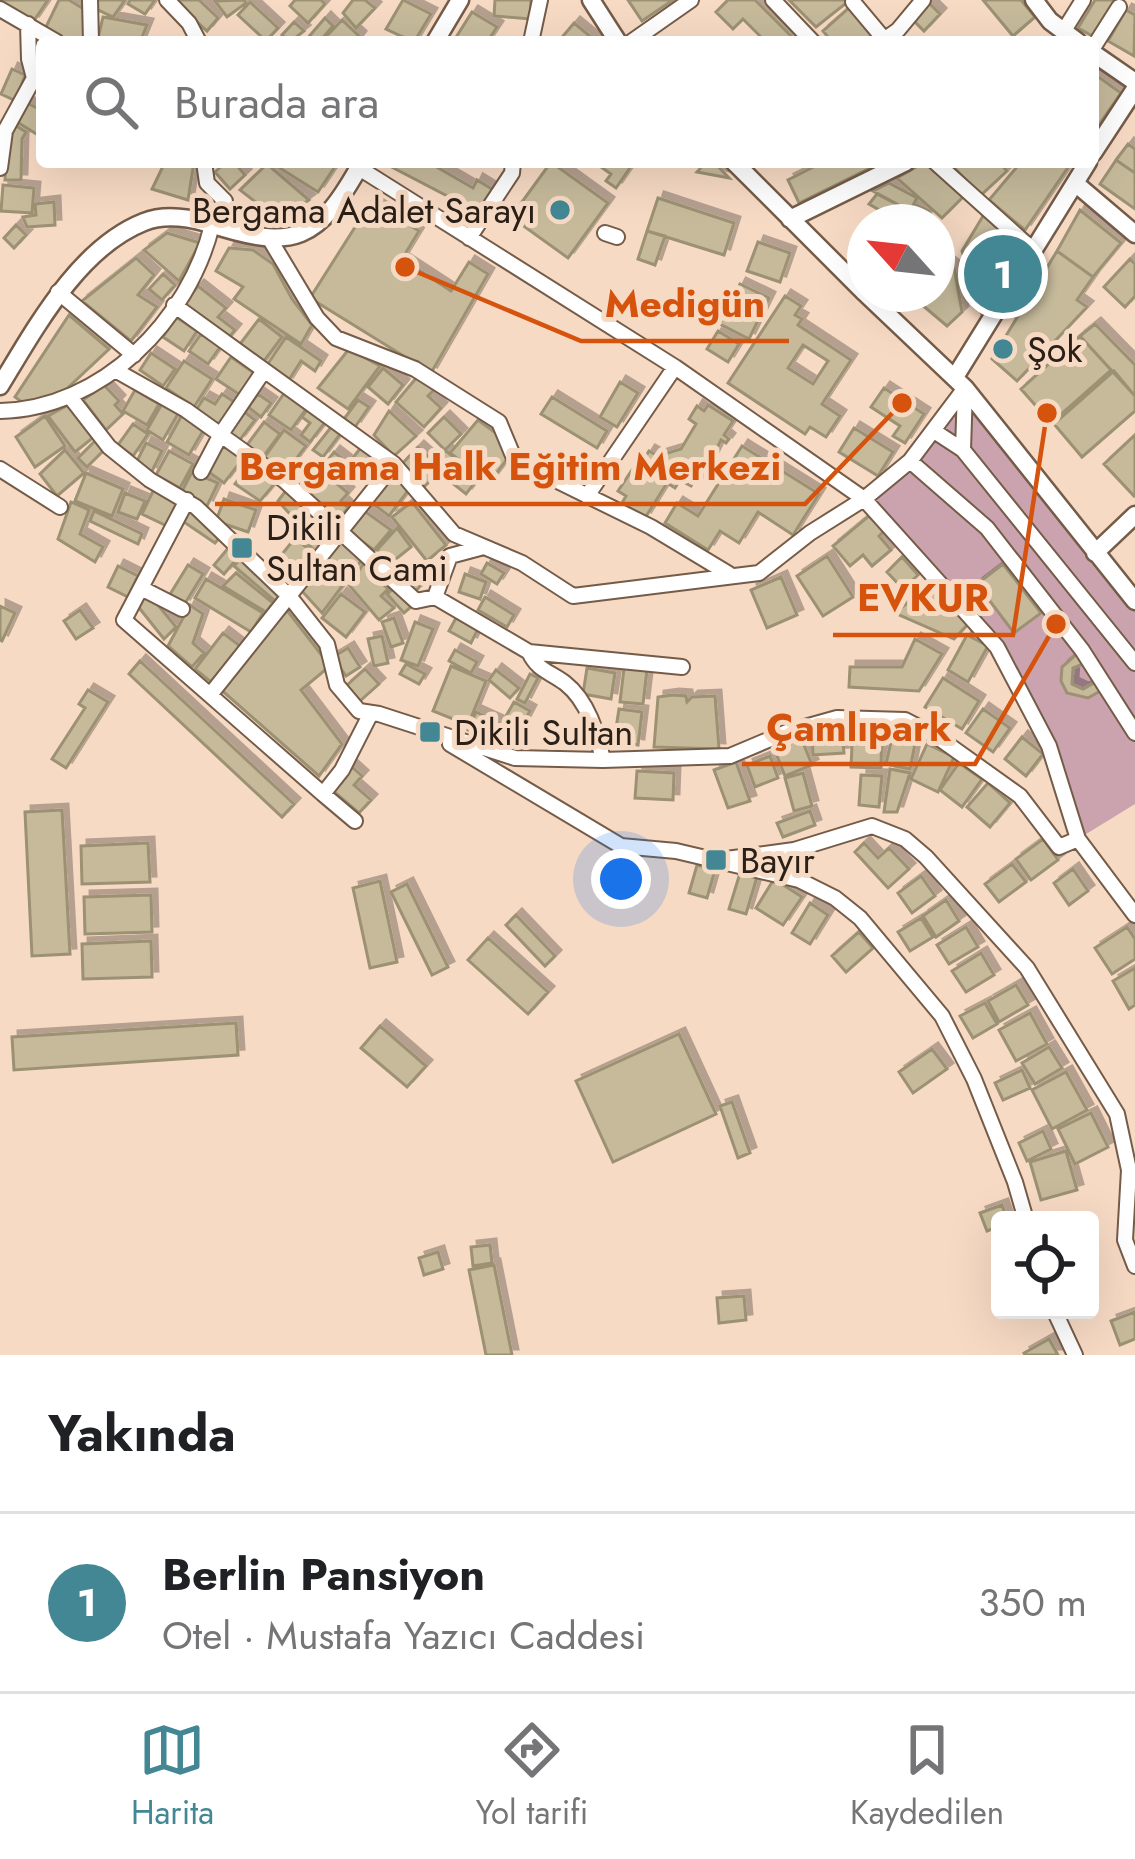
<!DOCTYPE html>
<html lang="tr">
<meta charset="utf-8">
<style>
:root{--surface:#fff;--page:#f6f6f6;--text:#202124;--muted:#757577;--line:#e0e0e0;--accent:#438795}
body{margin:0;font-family:Jost,sans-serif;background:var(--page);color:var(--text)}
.controls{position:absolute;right:36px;bottom:36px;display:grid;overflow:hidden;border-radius:12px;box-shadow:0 12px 48px #0002}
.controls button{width:108px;height:108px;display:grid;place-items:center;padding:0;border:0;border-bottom:3px solid var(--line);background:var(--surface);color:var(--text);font:60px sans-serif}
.compass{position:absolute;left:847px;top:204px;width:108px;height:108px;border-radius:50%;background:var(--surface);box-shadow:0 12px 48px #0002;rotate:297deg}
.you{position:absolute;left:621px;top:879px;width:42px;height:42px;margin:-30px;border:9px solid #fff;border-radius:50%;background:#1a73e8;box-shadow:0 0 0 18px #1a73e833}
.badge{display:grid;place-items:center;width:78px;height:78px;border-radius:50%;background:var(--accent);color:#fff;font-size:39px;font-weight:700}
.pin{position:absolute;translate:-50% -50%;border:6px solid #fff;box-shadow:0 3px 12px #0006}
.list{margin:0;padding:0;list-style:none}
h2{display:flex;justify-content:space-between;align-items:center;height:156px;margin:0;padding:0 48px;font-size:51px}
h2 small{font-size:39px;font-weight:400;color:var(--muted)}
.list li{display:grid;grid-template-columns:78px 1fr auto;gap:36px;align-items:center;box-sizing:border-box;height:180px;padding:0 48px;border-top:3px solid var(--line)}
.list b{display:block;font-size:45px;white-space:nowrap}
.list p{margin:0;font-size:39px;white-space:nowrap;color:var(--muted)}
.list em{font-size:39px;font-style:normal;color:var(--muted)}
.icon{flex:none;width:66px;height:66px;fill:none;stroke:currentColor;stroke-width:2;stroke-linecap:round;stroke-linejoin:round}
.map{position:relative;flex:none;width:1135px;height:1355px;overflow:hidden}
.search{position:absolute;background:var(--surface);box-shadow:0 12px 48px #0002;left:36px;right:36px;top:36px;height:132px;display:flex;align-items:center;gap:30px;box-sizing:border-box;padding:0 42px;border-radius:12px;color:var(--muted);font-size:45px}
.sheet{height:336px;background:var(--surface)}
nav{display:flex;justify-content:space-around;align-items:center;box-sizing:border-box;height:168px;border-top:3px solid var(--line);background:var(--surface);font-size:33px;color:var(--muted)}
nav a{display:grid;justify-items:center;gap:6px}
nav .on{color:var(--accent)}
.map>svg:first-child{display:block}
</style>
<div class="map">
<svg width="1135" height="1355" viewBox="0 0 1135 1355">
<defs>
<filter id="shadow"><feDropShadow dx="6" dy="-6" stdDeviation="0" flood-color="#0004"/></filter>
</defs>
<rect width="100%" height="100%" fill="#f7dac4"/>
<path fill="#caa3af" d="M965 388 1135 601V804L1078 839 1049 746 997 647 864 499 910 461Z"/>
<path fill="#c6ba9b" stroke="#9c9173" stroke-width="3" fill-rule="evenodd" filter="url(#shadow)" d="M0 0H48L33 22 0 4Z
M59 0H69L87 11 84 42H72L45 29Z
M95 0H125L113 17 92 7Z
M130 0H155L145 14 128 4Z
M173 0H199L218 18 207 31Z
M244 0 246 3 227 17 215 1Z
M295 0H321L325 4 308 23 290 6Z
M353 0H365L375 8 356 28 343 13Z
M403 0 431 14 414 42 386 29Z
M495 0H531L530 19 494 16Z
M628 0H673L642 21Z
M728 0H755L797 42H766L743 19 733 29 716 12Z
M789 0H850L816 27Z
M983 0H1021L1035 17 1013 36Z
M1095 0H1119L1096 38 1078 28Z
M250 2 278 28 266 41 238 15Z
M929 3 940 14 924 31 912 19Z
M849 8 877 39 873 42H832L823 31Z
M1126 10 1135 15 1134 56 1108 41Z
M472 12 497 27 487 42H453Z
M103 17 147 25 140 42H97Z
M325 18 333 26 319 42H308L306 40Z
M342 20 360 37 356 42H321Z
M294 22 304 31 290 42 282 35Z
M574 23 597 42H558Z
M12 69 25 75 16 101 1 94Z
M1093 73 1121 93 1093 133Z
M25 102 41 110 42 129 38 135 14 120Z
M13 124 26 132 22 139 21 180H5L7 138Z
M1128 144 1135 149V173L1116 160Z
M1116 160 1135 173V209L1100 184Z
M165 162H194L188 200 152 189Z
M226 162H234L245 175 230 189 215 172Z
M278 162H338L318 192 275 165Z
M382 162H428L473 188 477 180 495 191 480 213Z
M551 162 608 203 568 258 511 217Z
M594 162H634L616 188 606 181 611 174Z
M706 162H714L729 178 697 172Z
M823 162H882L799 203 788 180Z
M925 162 966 194 942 218 897 178Z
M958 162H999L1007 171 980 196 953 166Z
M1021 162 1071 163 1025 230 989 200Z
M267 164 309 200 280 221 240 190Z
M889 183 917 198 910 211 873 191Z
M3 185 34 188 32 213 1 211Z
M877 194 910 211 914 204 929 211 923 222H900L869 204Z
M658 198 734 223 724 255 647 231Z
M54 202 55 225 27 227 23 217 36 215 35 204Z
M371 202 419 231 402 259 451 291 469 262 488 274 431 373 310 298Z
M1080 210 1121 243 1093 277 1057 251Z
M986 211 1023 245 981 312 962 251Z
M16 225 26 235 14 248 4 238Z
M647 231 665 236 655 265 638 259Z
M167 233 200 243 179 281 144 250Z
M758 242 790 253 780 282 747 271Z
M229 248 253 250 273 264 292 299 312 325 301 344 234 299 243 287 216 271Z
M1057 251 1093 277 1077 300 1087 307 1017 381 992 359Z
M937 254 954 267 962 312 947 326 909 294H937Z
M136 258 154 275 138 295 157 307 131 341 82 301Z
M1130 259 1135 264V296L1125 307 1104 287Z
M163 274 175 285 162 300 149 289Z
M740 284 769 298 749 339 720 324Z
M198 286 226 308 218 317 235 330 226 341 182 306Z
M785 296 801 306 795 315 802 319 798 325 851 360 822 404 840 416 826 437 810 427 805 434 728 383ZM803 345 828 361 813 384 788 368Z
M69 315 109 349 57 398 27 406 15 397Z
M176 317 197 331 184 351 163 337Z
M259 319 282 337 261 365 237 348Z
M1095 324 1135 365V396L1080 336Z
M718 331 739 344 728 362 707 349Z
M201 334 220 347 208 364 189 351Z
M1080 336 1111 370 1051 423 1021 389Z
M286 337 321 361 315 371 301 361 287 383 265 368Z
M349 349 380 366 348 409 318 388Z
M151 353 175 369 163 386 140 370Z
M231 357 254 373 240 395 216 379Z
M184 361 212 379 194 407 166 388Z
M383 368 403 385 388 404 368 387Z
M1114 371 1135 396V411L1082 457 1054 424Z
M418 376 434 390 428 396 441 408 424 427 396 402Z
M620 382 638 393 617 427 600 417Z
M104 385 119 401 115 405 123 414 106 430 83 400Z
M884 388 924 414 905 443 893 436 900 426 871 407Z
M135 390 159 404 147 425 123 411Z
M285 392 307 408 291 430 269 415Z
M222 394 236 403 220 426 196 410 204 398 215 404Z
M258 394 271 403 261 417 248 407Z
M552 397 607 431 597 448 541 414Z
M358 400 369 407 355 427 344 419Z
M163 402 179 412 163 440 147 430Z
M68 405 95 436 75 452 48 416Z
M708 405 733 421 724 435 729 439 726 443 721 440 703 477 698 474 691 486 680 480 675 488 667 483 645 518 622 503 626 496 618 491 632 470 636 472 649 451 658 456 681 449 696 424 689 419 697 406 704 411Z
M308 408 326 421 310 442 301 435 310 423 302 417Z
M242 410 255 420 239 441 226 432Z
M389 411 416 436 394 456 374 435Z
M182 415 204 429 189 455 167 442Z
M45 416 65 446 35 467 16 437Z
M444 417 461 434 445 450 428 433Z
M478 420 504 439 508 458 490 482 450 453Z
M264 422 280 434 263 457 247 445Z
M133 424 148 434 133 456 118 445Z
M332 426 341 433 323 457 313 450Z
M854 428 893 452 878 476 839 452Z
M284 430 306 446 284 475 263 459Z
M1135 435V495L1134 496 1104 464Z
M97 439 106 448 87 467 78 458Z
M223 439 245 456 224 483 206 470Z
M146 443 162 451 151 473 135 465Z
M362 446 385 466 374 478 352 459Z
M742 446 819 494 793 535 758 512 739 543 720 531 708 550 665 523 677 503 698 516Z
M418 447 442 469 424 487 401 465Z
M65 450 84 473 57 496 40 474Z
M445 450 457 460 445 472 434 462Z
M169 451 193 464 180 488 156 475Z
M334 452 348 463 337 476 324 465Z
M252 462 276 482 260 501 235 484Z
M465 464 480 476 466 494 451 482Z
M302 469 323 487 330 478 348 493 341 501 348 508 338 520 291 481Z
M192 472 218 483 207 506 181 493Z
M86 473 123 489 112 516 75 501Z
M395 475 410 488 389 516 371 502Z
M288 488 334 531 316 552 303 539 307 533 278 501Z
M154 489 179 500 167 526 142 514Z
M125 493 145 501 137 519 118 512Z
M224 499 256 510 248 532 216 521Z
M71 502 89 510 80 534 103 547 95 562 58 539Z
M412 502 446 545 427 561 392 517Z
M190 508 221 536 215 543 181 520Z
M363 510 391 530 374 550 346 530Z
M94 511 142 534 138 544 90 521Z
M870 515 884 531 879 536 891 550 872 566 863 555 850 566 833 546Z
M397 528 411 547 391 563 377 550Z
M341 536 364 557 322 613 301 590Z
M295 538 316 555 291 586 270 569Z
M230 546 240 555 224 574 214 565Z
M827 556 853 597 823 616 797 576Z
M902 557 918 575 903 589 887 572Z
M241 558 282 593 275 601 234 566Z
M366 560 382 573 376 577 388 589 381 596 394 608 379 620 349 585Z
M487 563 504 573 497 584 481 574Z
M420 564 431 573 416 591 405 582Z
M1003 564 1041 613 1014 633 977 584Z
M188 565 203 574 184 605 169 596Z
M118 566 138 576 128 597 108 587Z
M236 573 273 603 266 612 223 586Z
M465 574 486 582 480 599 459 592Z
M781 577 797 615 767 628 751 590Z
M206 579 263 613 251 632 195 598Z
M932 582 969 623 954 639 895 613Z
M395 587 412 606 404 613 387 594Z
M149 594 176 627 164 639 136 604Z
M341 594 365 612 346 637 322 618Z
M485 597 514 615 507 627 478 610Z
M190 605 203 614 193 643 204 653 192 667 168 646Z
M0 606 15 613 2 641 0 640Z
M286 609 330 666 301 690 342 744 319 776 218 687Z
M80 610 93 628 76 639 64 621Z
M394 618 403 643 391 647 382 622Z
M456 618 478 629 471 643 449 631Z
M415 622 433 629 418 666 401 660Z
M223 633 240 646 211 682 195 669Z
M967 635 988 646 968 682 948 670Z
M382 636 388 663 374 666 368 639Z
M915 639 942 654 919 691 849 687 850 667H902Z
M348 648 360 667 346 676 333 657Z
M455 650 477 662 471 673 449 661Z
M1078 653 1085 663 1073 668 1072 684 1083 689 1096 682 1102 690 1088 698 1067 693 1061 681 1062 667Z
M140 661 294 804 282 817 129 674Z
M406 664 425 674 419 684 400 674Z
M451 666 486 681 468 725 433 711Z
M587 668 615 673 611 699 583 694Z
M624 668 647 670 643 704 620 702Z
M365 669 379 684 360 701 346 686Z
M496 670 519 688 510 698 489 680Z
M530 674 538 678 525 703 517 699Z
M943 678 979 701 962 729 925 707Z
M88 690 108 702 66 768 52 759 85 708 79 704Z
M673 695 686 696 687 702 692 697 715 696 719 749 654 747 658 697Z
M514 702 530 711 514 741 497 732Z
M619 709 642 712 638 745 614 741Z
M983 709 1010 728 993 752 966 733Z
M476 712 498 722 490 740 468 730Z
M853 724 882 725 881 768 851 767Z
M894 729 917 734 910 769 886 764Z
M842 732 844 753 813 755 812 734Z
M800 735 812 765 785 776 773 746Z
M1022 737 1043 754 1026 776 1005 759Z
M927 744 954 757 938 792 911 779Z
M770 756 778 778 755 787 747 765Z
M736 762 750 801 728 808 714 770Z
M959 763 982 779 962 807 940 790Z
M352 767 362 776 354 785 371 800 359 813 332 790Z
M890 769 910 773 897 812H884Z
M637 771 674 773 673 800 635 798Z
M803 773 812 806 794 811 785 778Z
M861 775 882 776 879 807 859 805Z
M988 783 1010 803 990 827 967 807Z
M62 810 70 954 32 956 25 812Z
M810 811 815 825 783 837 777 823Z
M1043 839 1058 860 1031 880 1016 859Z
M148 843 150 882 82 884 81 846Z
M864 843 878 858 889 848 909 869 888 888 855 852Z
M1012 864 1026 882 999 902 985 884Z
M697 865 715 870 707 898 689 893Z
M1073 869 1088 891 1069 905 1054 883Z
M740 873 757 877 746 914 729 909Z
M921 876 935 896 912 913 898 893Z
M774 879 802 897 783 925 756 908Z
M380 881 397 962 370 968 353 888Z
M407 884 448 967 432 975 391 892Z
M151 895 152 932 85 934 84 897Z
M946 900 959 921 936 937 923 916Z
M810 903 828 915 810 944 792 933Z
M516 915 555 956 545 966 506 925Z
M921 918 933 937 910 951 898 932Z
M966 927 978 947 949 964 937 945Z
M1127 927 1135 939V959L1112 974 1095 948Z
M859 932 873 948 846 972 832 956Z
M488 938 548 992 528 1014 468 960Z
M151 941 152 977 83 979 82 944Z
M981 953 994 975 966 992 952 971Z
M1135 968V1005L1129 1009 1113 981Z
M1016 985 1028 1005 999 1022 988 1001Z
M985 1003 997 1024 973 1038 960 1016Z
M1030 1013 1047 1044 1016 1061 999 1030Z
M236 1023 238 1055 14 1070 12 1037Z
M380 1026 426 1066 407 1087 361 1048Z
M679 1034 716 1114 613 1162 576 1081Z
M1049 1047 1062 1068 1035 1084 1022 1063Z
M932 1049 947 1069 913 1093 899 1072Z
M1022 1070 1030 1088 1003 1100 995 1083Z
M1066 1072 1087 1110 1052 1129 1032 1090Z
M732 1102 750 1153 738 1158 720 1106Z
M1091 1113 1108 1147 1075 1164 1058 1129Z
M1043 1131 1051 1149 1027 1161 1019 1143Z
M1066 1151 1077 1190 1041 1200 1030 1162Z
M1002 1205 1007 1220H1000V1226L987 1231 980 1213Z
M490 1245 492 1263 473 1266 471 1247Z
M438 1252 443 1269 424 1275 419 1258Z
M494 1265 512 1355H486L469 1270Z
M744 1296 746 1320 719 1323 717 1298Z
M1135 1312V1339L1120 1345 1111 1321Z
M1049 1339 1058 1355H1025L1024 1353Z"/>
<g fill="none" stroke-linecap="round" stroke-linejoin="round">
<g stroke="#755c48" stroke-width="18">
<path id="minor" d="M90 0 91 42
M167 0 189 23 199 42
M773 0 813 42
M853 2 884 39 896 42
M0 9 57 42
M1063 32 1083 0
M531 42 540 0
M631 42 691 0
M881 42 898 30 923 0
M1093 48 1119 7
M204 162 207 183 225 201
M935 162 1033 250
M0 168 5 131 34 78 29 59 28 24
M359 168 675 367 864 499 997 647 1049 746 1078 839 1135 915
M605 233 617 237
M269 238 317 318 336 338 415 369 499 422 514 458 525 465 651 527 729 574
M469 238 512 173 513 162
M58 292 134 355
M174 305 394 464 454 534 522 563 573 596 759 573 810 533 864 499 910 461 965 388
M115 370 186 410 285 481 416 601 435 597 529 652 682 667
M965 388 963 450 1135 663
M71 398 109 447 150 480 196 507 290 597 327 644 337 685 359 711 379 714 515 758 603 760 730 756 787 732 837 718 905 720 936 736 1020 796 1059 847 1078 839
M0 411C102 409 189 320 212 225
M934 431 963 450
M910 461 987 528 1082 650 1135 733
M0 469 60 507
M201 472 221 434 263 372
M587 496 675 367
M187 500 124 620 323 794 342 770 370 715
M141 588 182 609
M435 597 450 556 480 548
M529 652C538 671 549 671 565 683 588 701 597 733 603 760
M210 695 394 464
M450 744 621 846 676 851 799 880 835 898 860 918 942 1016 974 1079 1015 1182 1026 1220
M323 794 355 821
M726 859 794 850 872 826 905 839 926 857 1027 968 1117 1114 1129 1170 1125 1240 1135 1266
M1054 1310 1075 1355"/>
</g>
<g stroke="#755c48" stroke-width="21">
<path id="major" d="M591 0 618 42
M1034 0 1050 21 1078 42
M435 42 460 0
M1093 53 1135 82
M1093 153 1135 89
M734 162 865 293
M1075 183 1135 234
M790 219 906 162
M866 294 965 388 1135 601
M955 377 1088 162
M0 386C35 329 78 248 144 222 164 214 186 217 207 223 295 252 318 241 362 162
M1095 553 1135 515"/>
</g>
<use href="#minor" stroke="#fff" stroke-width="14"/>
<use href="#major" stroke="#fff" stroke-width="16"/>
</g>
<g fill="#438795" stroke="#f7dac4" stroke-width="4.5">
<circle cx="560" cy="210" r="12"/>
<circle cx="1003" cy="349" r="12"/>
<rect x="230" y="536" width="24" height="24" rx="6"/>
<rect x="418" y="720" width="24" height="24" rx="6"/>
<rect x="704" y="848" width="24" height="24" rx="6"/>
</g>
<g text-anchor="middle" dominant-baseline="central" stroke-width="10" stroke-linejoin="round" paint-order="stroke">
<g font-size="36" fill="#2b2018" stroke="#f7dac4" text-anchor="start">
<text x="536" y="210" text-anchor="end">Bergama Adalet Sarayı</text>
<text x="1027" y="349">Şok</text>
<text x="266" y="527">Dikili<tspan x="266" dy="41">Sultan Cami</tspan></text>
<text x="454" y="732">Dikili Sultan</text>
<text x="740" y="860">Bayır</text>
</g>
</g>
<path fill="none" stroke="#d5530d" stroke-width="4.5" d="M405 267L581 341H789M902 403L805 504H215M1047 413L1013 635H833M1056 624L975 764H742"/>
<g fill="#d5530d" stroke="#f7dac4" stroke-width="4.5">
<circle cx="405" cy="267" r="12"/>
<circle cx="902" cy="403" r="12"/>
<circle cx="1047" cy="413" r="12"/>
<circle cx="1056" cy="624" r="12"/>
</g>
<g font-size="39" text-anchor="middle" font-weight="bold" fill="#d5530d" stroke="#f7dac4" stroke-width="10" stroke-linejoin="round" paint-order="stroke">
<text x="685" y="317">Medigün</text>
<text x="510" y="480">Bergama Halk Eğitim Merkezi</text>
<text x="923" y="611">EVKUR</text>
<text x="859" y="741">Çamlıpark</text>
</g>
</svg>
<div class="controls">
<button><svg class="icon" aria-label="locate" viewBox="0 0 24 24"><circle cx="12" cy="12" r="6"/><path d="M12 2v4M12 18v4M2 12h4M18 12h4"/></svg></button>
</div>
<svg class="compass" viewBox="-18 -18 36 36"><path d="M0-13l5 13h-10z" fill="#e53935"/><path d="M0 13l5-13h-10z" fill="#757577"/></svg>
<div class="you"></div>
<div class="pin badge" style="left:1003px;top:274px">1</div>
<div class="search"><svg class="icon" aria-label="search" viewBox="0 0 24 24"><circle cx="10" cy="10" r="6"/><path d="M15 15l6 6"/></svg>Burada ara</div>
</div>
<section class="sheet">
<h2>Yakında<small></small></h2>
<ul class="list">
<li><span class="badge">1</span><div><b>Berlin Pansiyon</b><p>Otel · Mustafa Yazıcı Caddesi</p></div><em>350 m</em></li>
</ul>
</section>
<nav>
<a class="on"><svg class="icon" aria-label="map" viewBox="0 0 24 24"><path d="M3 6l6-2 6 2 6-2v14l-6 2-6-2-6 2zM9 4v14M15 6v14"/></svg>Harita</a>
<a><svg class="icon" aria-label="directions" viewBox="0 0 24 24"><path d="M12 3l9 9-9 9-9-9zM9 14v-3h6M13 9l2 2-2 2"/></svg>Yol tarifi</a>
<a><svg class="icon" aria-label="saved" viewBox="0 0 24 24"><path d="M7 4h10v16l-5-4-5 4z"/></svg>Kaydedilen</a>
</nav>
